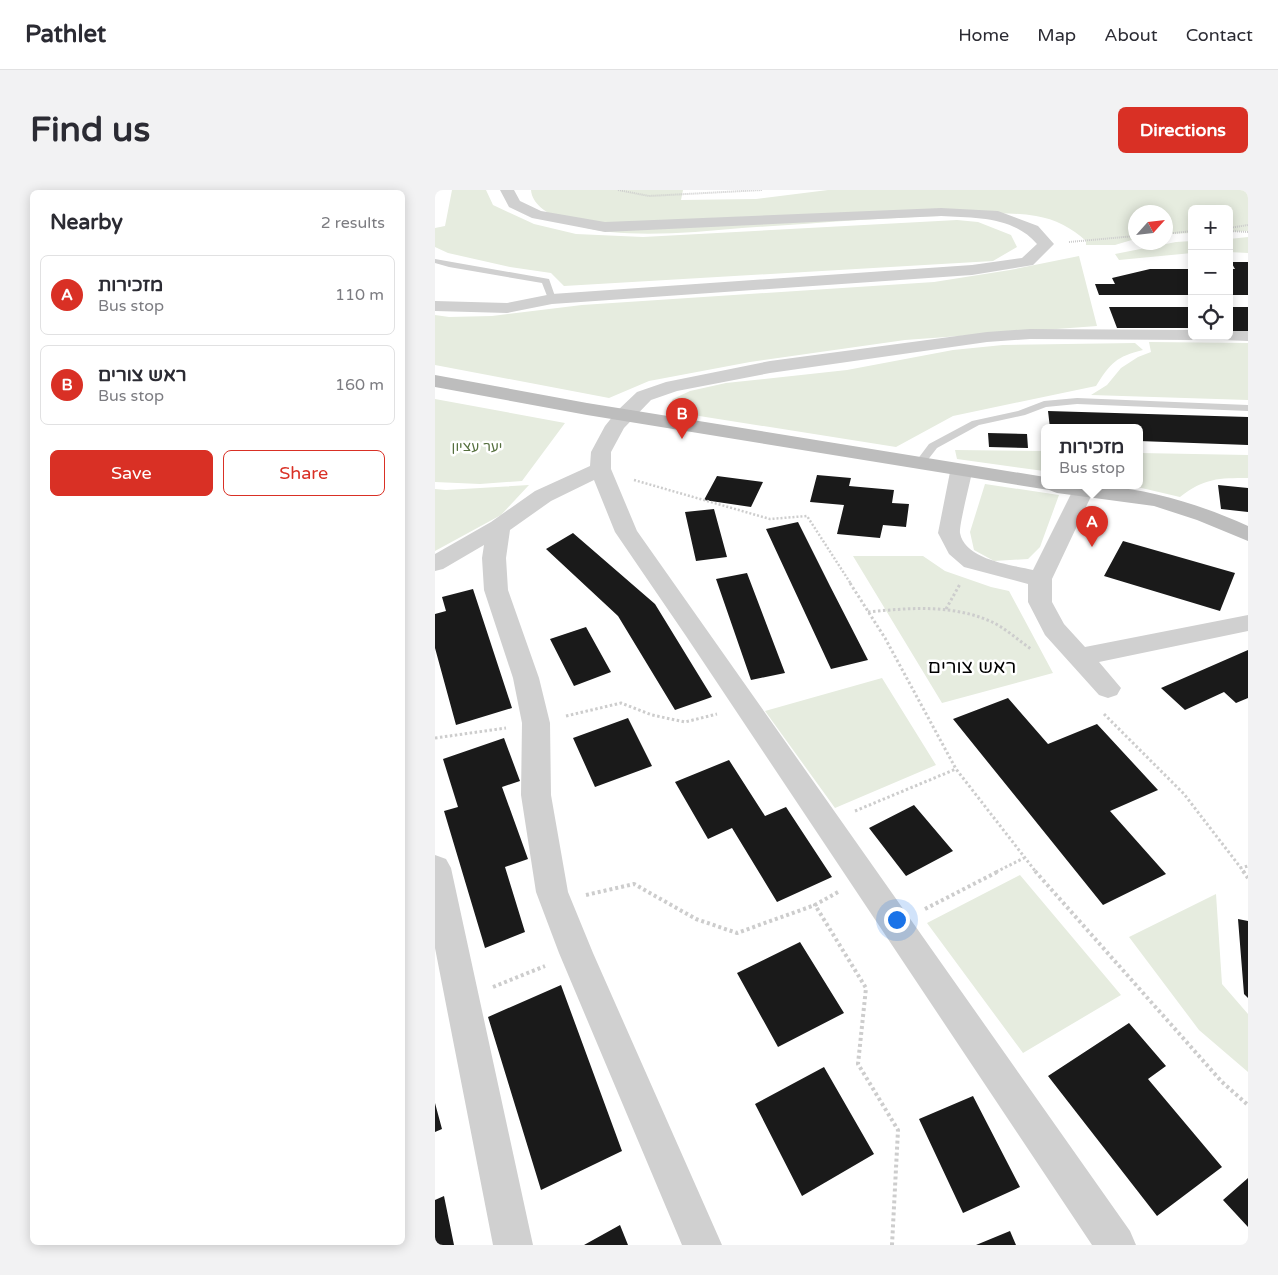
<!DOCTYPE html>
<meta charset="utf-8">
<style>
:root{--surface:#fff;--page:#f2f2f3;--text:#2b2b33;--muted:#7c7c81;--line:#e1e1e2;--accent:#d93025}
body{margin:0;font-family:"Varela Round","Noto Sans Hebrew",sans-serif;background:var(--page);color:var(--text)}
.controls{position:absolute;right:15px;top:15px;display:grid;overflow:hidden;border-radius:8px;box-shadow:0 2px 12px #0003}
.controls button{width:45px;height:45px;display:grid;place-items:center;padding:0;border:0;border-bottom:1px solid var(--line);background:var(--surface);color:var(--text);font:25px sans-serif}
.compass{position:absolute;left:693px;top:15px;width:45px;height:45px;border-radius:50%;background:var(--surface);box-shadow:0 2px 12px #0003;rotate:63deg}
.you{position:absolute;left:461px;top:729px;width:18px;height:18px;margin:-12px;border:4px solid #fff;border-radius:50%;background:#1a73e8;box-shadow:0 0 0 8px #1a73e833}
.badge{display:grid;place-items:center;width:32px;height:32px;border-radius:50%;background:var(--accent);color:#fff;font-size:16px;font-weight:700}
.pin{position:absolute;translate:-50% -41px;filter:drop-shadow(0 1px 2px #0008)}
.pin::after{content:'';position:absolute;top:26px;width:18px;height:15px;background:inherit;clip-path:polygon(0 0,100% 0,50% 100%)}
.popup{position:absolute;left:606px;top:234px;width:102px;height:65px;box-sizing:border-box;display:grid;place-content:center;border-radius:8px;background:var(--surface);filter:drop-shadow(0 1px 4px #0005);font-size:16px;white-space:nowrap;color:var(--muted)}
.popup b{font-size:19px;color:var(--text)}
.popup::after{content:'';position:absolute;left:50%;top:100%;margin-left:-10px;border:10px solid transparent;border-top-color:var(--surface)}
.list{margin:0;padding:0;list-style:none}
h2{display:flex;justify-content:space-between;align-items:center;height:65px;margin:0;padding:0 20px;font-size:21px}
h2 small{font-size:16px;font-weight:400;color:var(--muted)}
.list li{display:grid;grid-template-columns:32px 1fr auto;gap:15px;align-items:center;box-sizing:border-box;height:80px;margin:0 10px 10px;padding:0 10px;border:1px solid var(--line);border-radius:8px}
.list b{display:block;font-size:19px;white-space:nowrap}
.list p{margin:0;font-size:16px;white-space:nowrap;color:var(--muted)}
.list em{font-size:16px;font-style:normal;color:var(--muted)}
.actions{display:flex;gap:10px;padding:15px 20px}
.actions a{flex:1;padding:11px 0;border:1px solid var(--accent);border-radius:8px;text-align:center;font-size:18px;color:var(--accent)}
.actions .main{background:var(--accent);color:#fff}
.icon{flex:none;width:28px;height:28px;fill:none;stroke:currentColor;stroke-width:2;stroke-linecap:round;stroke-linejoin:round}
.map{position:relative;flex:none;width:813px;height:1055px;overflow:hidden;border-radius:8px}
header{display:flex;align-items:center;gap:30px;box-sizing:border-box;height:70px;padding:0 25px;background:var(--surface);border-bottom:1px solid var(--line)}
header strong{font-size:24px}
nav{display:flex;gap:28px;margin-inline-start:auto;font-size:18px}
.intro{display:flex;align-items:center;justify-content:space-between;box-sizing:border-box;height:120px;padding:0 30px}
h1{margin:0;font-size:35px}
.button{padding:12px 22px;border-radius:8px;background:var(--accent);color:#fff;font-size:18px;font-weight:700}
main{display:flex;gap:30px;padding:0 30px}
aside{flex:1;background:var(--surface);border-radius:8px;box-shadow:0 2px 12px #0003}
.map>svg:first-child{display:block}
</style>
<header>
<strong>Pathlet</strong>
<nav><a>Home</a><a>Map</a><a>About</a><a>Contact</a></nav>
</header>
<div class="intro"><h1>Find us</h1><a class="button">Directions</a></div>
<main>
<aside>
<h2>Nearby<small>2 results</small></h2>
<ul class="list">
<li><span class="badge">A</span><div><b>מזכירות</b><p>Bus stop</p></div><em>110 m</em></li>
<li><span class="badge">B</span><div><b>ראש צורים</b><p>Bus stop</p></div><em>160 m</em></li>
</ul>
<div class="actions"><a class="main">Save</a><a>Share</a></div>
</aside>
<div class="map">
<svg width="813" height="1055" viewBox="0 0 813 1055">
<rect width="100%" height="100%" fill="#fff"/>
<path fill="#e6ecdf" d="M17 0H51L58 15 99 34 141 44 208 47 522 30 543 32 576 45 582 57 558 71 129 96 116 83 75 77 13 63 0 57V38L10 36Z
M96 0H248L246 10 321 9 393 0H813V41L794 42V19H757V43L731 44 730 22H700V49L680 55H651V51C637 38 620 29 601 26 571 21 538 24 507 26 440 28 374 34 307 38 263 42 218 46 175 42 153 40 98 27 96 0Z
M813 47V63L794 62V49Z
M757 51V63L684 70 680 64 741 52Z
M644 66 662 136 470 150 315 172 214 191 174 208 0 175V125L14 127 57 126 147 115 499 92 575 80Z
M714 152 813 153V210L656 205 672 195 686 178 703 167 716 162Z
M700 153 708 160C681 167 676 172 661 196L518 226 461 257 239 222 234 215 238 209 255 201 291 193 412 180 518 160 568 155Z
M0 209 130 233 87 291 45 294 0 292Z
M520 260 609 261V281L522 269Z
M705 263 813 265V288C784 288 769 288 745 307L698 296H704Z
M550 294 624 305 605 357 593 369 559 371 539 360 535 342Z
M94 295 66 325 0 361V299L11 300Z
M418 366H488L510 381 556 397 574 401 618 483 507 513Z
M447 488 501 575 400 618 330 521Z
M585 685 686 805 588 863 492 733Z
M781 704 787 794 813 824V882L764 840 694 747Z"/>
<path fill="#1a1a1a" d="M796 72H813V105H794V79H800Z
M715 79H757V105H664L660 94H680L677 88Z
M674 117H757V138H682Z
M794 117H813V142L794 143Z
M613 221 813 227V255L704 251V238H615Z
M553 243 592 244 593 258 554 257Z
M382 285 416 288 414 296 459 300 457 313 474 314 471 337 448 335 445 348 402 344 409 315 375 312Z
M282 286 328 292 316 317 269 310Z
M783 295 813 298V322L786 319Z
M279 319 292 367 261 371 250 322Z
M363 332 395 396 433 470 396 479 331 339Z
M138 343 220 414 277 507 240 520 183 426 111 359Z
M688 351 800 383 785 421 669 386Z
M312 383 350 483 316 490 281 389Z
M38 399 77 518 21 535 0 458V424L11 421 7 407Z
M151 437 176 482 139 496 115 449Z
M813 460V508L801 513 789 502 750 520 726 498Z
M573 508 613 554 662 534 723 600 675 621 731 684 668 715 518 529Z
M193 528 217 576 160 597 138 548Z
M69 548 85 591 67 597 93 669 70 677 90 742 50 758 9 621 23 617 8 569Z
M294 570 330 626 351 617 397 687 342 712 297 638 273 649 240 592Z
M479 615 518 661 471 686 434 638Z
M803 729 813 731V808L809 804Z
M365 752 409 823 343 857 302 783Z
M126 795 187 961 106 1000 53 827Z
M694 833 731 876 713 889 787 977 722 1026 613 886Z
M389 877 439 964 367 1006 320 914Z
M538 906 585 997 528 1023 484 929Z
M0 913 7 939 0 942Z
M813 988V1037L788 1010Z
M9 1006 19 1055H0V1010Z
M185 1035 193 1055H149Z
M575 1041 581 1055H541Z"/>
<g fill="none" stroke-linecap="round" stroke-linejoin="round">
<path stroke="#cdcdcd" stroke-width="2" stroke-dasharray="1 1" stroke-linecap="butt" d="M183 0 214 6 327 0
M794 38 813 35
M794 41 813 42
M730 44 757 41
M634 52 700 46"/>
<path stroke="#cdcdcd" stroke-width="2.5" stroke-dasharray="2 2" stroke-linecap="butt" d="M199 290 335 329 372 326 416 394"/>
<path stroke="#cdcdcd" stroke-width="3" stroke-dasharray="2.5 2.5" stroke-linecap="butt" d="M415 393 450 448 521 579 601 682
M511 419 525 394
M433 422C474 418 515 414 555 431 569 437 583 450 596 459
M669 524 749 604 809 682
M131 526 186 513 217 525 250 532 282 524
M0 548 71 538
M420 621 521 579
M805 678 813 676
M561 682 589 668"/>
<path stroke="#cdcdcd" stroke-width="4" stroke-dasharray="3 3" stroke-linecap="butt" d="M600 681 787 892 813 915
M808 681 813 688
M403 702 380 715 431 798 423 874 463 940 457 1055
M151 705 199 694 261 729 302 743 380 715
M490 719 564 681
M58 797 110 776"/>
<path fill="#d0d0d0" fill-rule="evenodd" d="M0 69 114 89 121 109 114 111 107 93 14 77 0 73Z
M642 208 813 215V221L642 214 611 217 590 225 544 235 502 258 488 276 484 277 479 274 494 254 537 231 583 221 609 211Z"/>
<path fill="#d0d0d0" fill-rule="evenodd" d="M65 0H79L85 11 106 21 170 32 506 18 563 21 603 36 619 54 598 75 537 85 117 114 72 123 0 121V111L72 113 117 104 537 75 587 68 602 54C578 26 540 28 506 26L170 42 97 28 74 17Z
M595 139 757 140V146H765L757 150 595 149 552 152 335 183 242 201 216 210 189 238 176 262V279L202 341 695 1041 701 1055H657L251 446 180 342 159 290 116 311 75 340 71 368 73 400 104 488 115 533 116 605 133 702 158 763 287 1055H247L124 763 101 702 86 605 87 533 78 488 49 400 47 368 49 355 8 379 0 381V364L56 332 100 301 155 276 156 262 170 236 182 221 202 202 231 192 335 171 552 142Z
M794 141H813V151L788 150 785 146H794Z
M526 276 534 277 537 282C535 293 524 335 525 343 530 370 577 375 598 380L640 296H656L659 300 617 389V412L629 434 650 457 813 425V441L664 472 686 498 682 505 673 508 664 505 610 445 593 412V394L529 377 514 364 503 343 515 282 518 277Z
M0 665 11 669 16 678 98 1055H58L0 758Z"/>
<path fill="#bdbdbd" fill-rule="evenodd" d="M0 185 152 213 610 287V296C629 296 649 294 668 296 719 300 766 315 813 336V351L762 330 719 316 622 303 614 300 152 225 0 197Z"/>
</g>
<g text-anchor="middle" dominant-baseline="central" stroke-width="5" stroke-linejoin="round" paint-order="stroke">
<g font-size="14" fill="#56703f" stroke="#fff">
<text x="42" y="256">יער עציון</text>
</g>
<g font-size="19" fill="#000" stroke="#fff">
<text x="537" y="477">ראש צורים</text>
</g>
</g>
</svg>
<div class="controls">
<button>+</button>
<button>−</button>
<button><svg class="icon" aria-label="locate" viewBox="0 0 24 24"><circle cx="12" cy="12" r="6"/><path d="M12 2v4M12 18v4M2 12h4M18 12h4"/></svg></button>
</div>
<svg class="compass" viewBox="-18 -18 36 36"><path d="M0-13l5 13h-10z" fill="#e53935"/><path d="M0 13l5-13h-10z" fill="#7c7c81"/></svg>
<div class="you"></div>
<div class="pin badge" style="left:657px;top:357px">A</div>
<div class="popup"><b>מזכירות</b>Bus stop</div>
<div class="pin badge" style="left:247px;top:249px">B</div>
</div>
</main>
